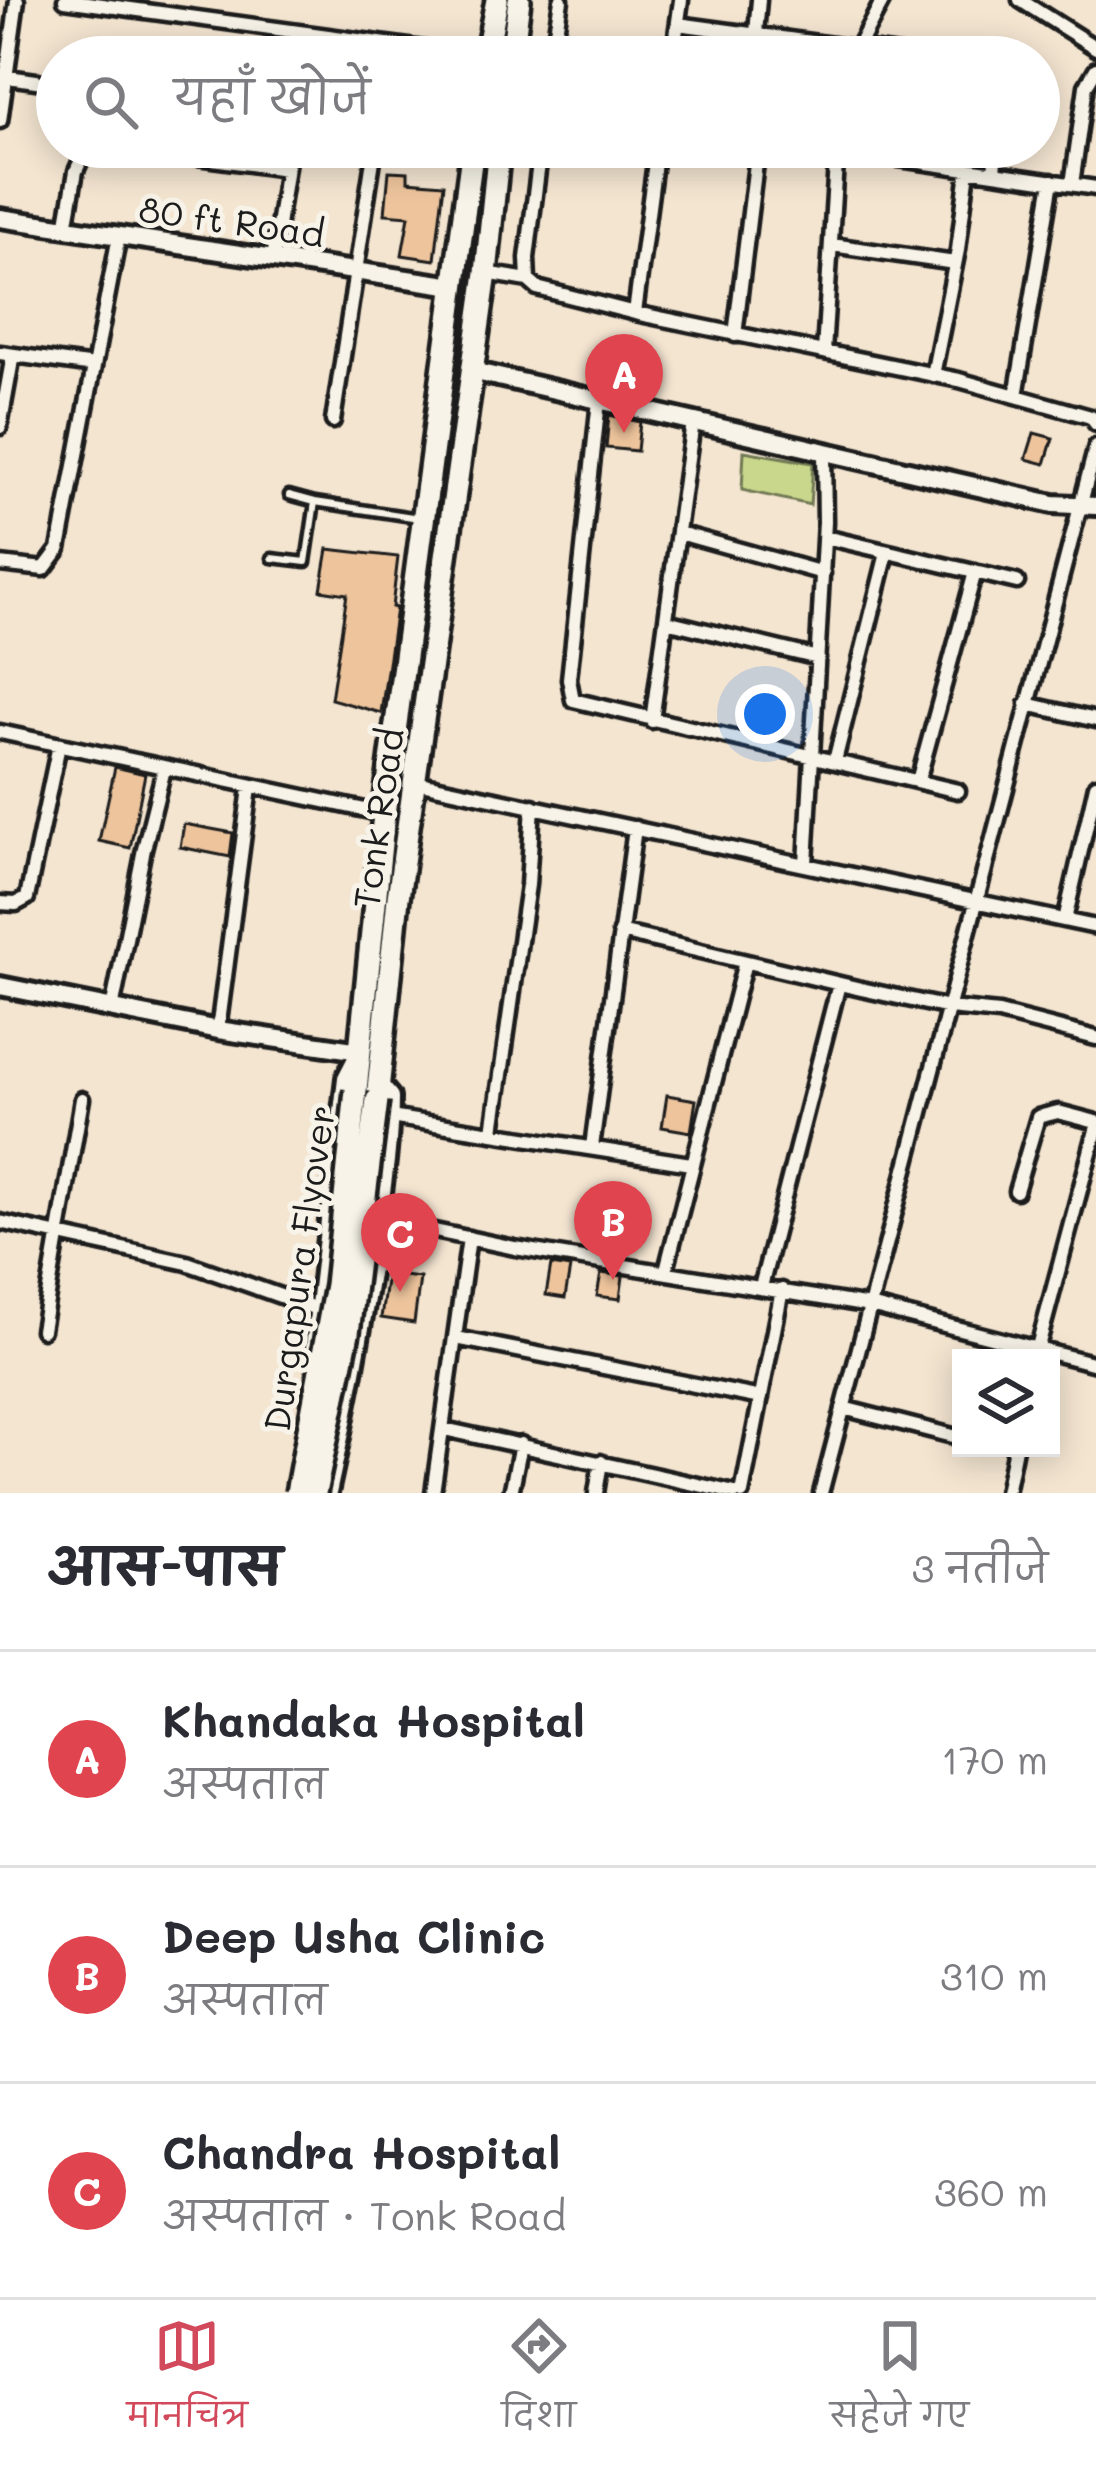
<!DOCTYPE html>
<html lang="hi">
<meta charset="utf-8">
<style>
:root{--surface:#fff;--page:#f7f7f7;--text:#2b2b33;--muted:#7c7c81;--line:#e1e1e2;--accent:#d1495b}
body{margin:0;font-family:Mali,"Playpen Sans Deva",sans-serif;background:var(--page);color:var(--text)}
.controls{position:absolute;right:36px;bottom:36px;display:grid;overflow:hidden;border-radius:0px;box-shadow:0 6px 30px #0003}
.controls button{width:108px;height:108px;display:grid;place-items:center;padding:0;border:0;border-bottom:3px solid var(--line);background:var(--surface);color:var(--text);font:60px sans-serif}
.you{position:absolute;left:765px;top:714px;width:42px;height:42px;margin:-30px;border:9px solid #fff;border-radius:50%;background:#1a73e8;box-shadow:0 0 0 18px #1a73e833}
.badge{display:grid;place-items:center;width:78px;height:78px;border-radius:50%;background:var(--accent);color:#fff;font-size:39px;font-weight:700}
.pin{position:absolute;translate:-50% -99px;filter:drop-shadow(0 3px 6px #0008)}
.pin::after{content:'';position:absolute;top:63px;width:42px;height:36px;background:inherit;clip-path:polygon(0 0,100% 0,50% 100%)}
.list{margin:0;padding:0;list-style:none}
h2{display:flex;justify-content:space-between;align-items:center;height:156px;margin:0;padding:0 48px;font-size:51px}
h2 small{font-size:39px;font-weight:400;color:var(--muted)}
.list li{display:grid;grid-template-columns:78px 1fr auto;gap:36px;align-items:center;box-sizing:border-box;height:216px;padding:0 48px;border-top:3px solid var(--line)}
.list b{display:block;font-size:45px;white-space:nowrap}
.list p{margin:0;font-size:39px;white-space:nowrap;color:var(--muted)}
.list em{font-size:39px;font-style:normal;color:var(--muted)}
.icon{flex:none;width:66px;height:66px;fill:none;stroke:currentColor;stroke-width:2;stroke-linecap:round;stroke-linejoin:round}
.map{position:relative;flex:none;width:1096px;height:1493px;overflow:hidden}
.search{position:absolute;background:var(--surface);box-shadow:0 6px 30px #0003;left:36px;right:36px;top:36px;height:132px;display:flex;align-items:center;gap:30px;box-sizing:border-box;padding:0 42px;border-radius:66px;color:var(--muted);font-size:45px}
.sheet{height:804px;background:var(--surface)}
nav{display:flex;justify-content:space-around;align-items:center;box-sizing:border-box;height:168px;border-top:3px solid var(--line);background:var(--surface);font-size:33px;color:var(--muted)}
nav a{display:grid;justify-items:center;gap:6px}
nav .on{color:var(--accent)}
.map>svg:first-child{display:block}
</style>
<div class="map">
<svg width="1096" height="1493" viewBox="0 0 1096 1493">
<rect width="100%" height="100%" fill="#f4e5d1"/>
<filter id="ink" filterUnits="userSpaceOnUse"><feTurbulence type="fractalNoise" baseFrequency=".00833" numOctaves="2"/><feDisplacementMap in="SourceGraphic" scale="24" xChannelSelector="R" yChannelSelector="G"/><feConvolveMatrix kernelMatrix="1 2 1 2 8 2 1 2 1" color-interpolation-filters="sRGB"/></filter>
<g filter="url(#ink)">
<path fill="#c8d78b" stroke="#727a54" stroke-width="3" d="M744 451 813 463 810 505 742 490Z"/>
<path fill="#edc49c" stroke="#1c1c1c" stroke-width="3" d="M389 171 408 172V181L444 184 435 260 402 255 409 216 385 214Z
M609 415 640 422 637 451 606 448Z
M1034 433 1053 438 1045 464 1026 459Z
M328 549 398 557 392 607 396 608 381 713 331 699 347 594 321 590Z
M115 767 145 774 130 848 99 841Z
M184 824 233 833 230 857 180 847Z
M667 1095 696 1100 691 1132 662 1127Z
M551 1265 570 1268 565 1298 546 1295Z
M601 1273 623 1276 620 1299 597 1296Z
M387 1274 420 1278 414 1323 381 1318Z"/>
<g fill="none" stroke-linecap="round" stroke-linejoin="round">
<g stroke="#1c1c1c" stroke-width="15">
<path id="service" d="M289 495 315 502
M272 558 306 562 315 502 419 518"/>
</g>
<g stroke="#1c1c1c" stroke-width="21">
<path id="minor" d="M65 0 482 57
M1020 0 1096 48
M678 24 921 57
M756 33 759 0
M858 47 883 0
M303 57 306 34
M552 57 561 0
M673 57 681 0
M8 77 57 84
M0 121 17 0
M123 147 286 169
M541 147 527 258 528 280 537 288 635 313 959 380 1091 417 1096 424
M818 147 1096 188
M994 173 996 147
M1072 184 1086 86 1096 69
M66 228 76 171 87 147
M832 245 955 263
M273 259 290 147
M486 273 528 280
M635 313 657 147
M735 335 758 147
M824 352 837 147
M0 353 94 366
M933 375 958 250 968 170
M1016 396 1052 181
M599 401 569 679 573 700 958 791
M333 421 375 147
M0 427 13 355
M679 533 823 573
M825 537 1017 582
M0 564 44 569 59 549 119 236
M666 621 818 658
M1027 704 1096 720
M652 721 693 422
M0 732 384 814
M835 761 887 553
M918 781 975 572
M416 782 1096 927
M806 864 825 522 824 452
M0 903 16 904 27 898 59 745
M1065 920 1096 785
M620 932 861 989 949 1008 999 1013 1096 1038
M112 1009 144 849 164 769
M218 1030 250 788
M390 1117 691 1164
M493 1131 528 885 533 806
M592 1147 635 828
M1016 1191 1038 1117 1058 1112 1096 1122
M378 1219 515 1248 870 1306 1096 1364
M0 1222 187 1263 320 1310
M666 1270 745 962
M761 1287 839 984
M42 1330 82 1099
M456 1338 761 1398
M1035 1358 1096 1130
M843 1408 961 1438
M444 1429 735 1493
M433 1493 469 1238
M511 1493 521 1444
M596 1493 601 1462
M742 1493 782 1290
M821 1493 1096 446
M1006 1493 1015 1448"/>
</g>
<g stroke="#1c1c1c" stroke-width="26">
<path id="tertiary" d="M0 218 454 286
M472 371 1053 504 1096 506
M0 986 218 1030 360 1051 346 1078 313 1356
M328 1493C347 1408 363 1323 376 1236 382 1191 390 1143 390 1097L379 1084"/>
</g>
<g stroke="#1c1c1c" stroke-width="30">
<path id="primary" d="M486 57 497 0
M512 57 519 0
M356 1090 384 814 473 147
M377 1100 398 898 486 273 499 147"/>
</g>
<use href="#service" stroke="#f7f3e8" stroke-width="6"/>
<use href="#minor" stroke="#f7f3e8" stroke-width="12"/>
<use href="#tertiary" stroke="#f7f3e8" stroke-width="16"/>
<use href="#primary" stroke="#f7f3e8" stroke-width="21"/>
<g stroke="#1c1c1c" stroke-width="30" stroke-linecap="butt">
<path id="primary-bridge" d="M297 1493 336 1285 356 1090
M315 1493 348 1333 377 1100"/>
</g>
<use href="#primary-bridge" stroke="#f7f3e8" stroke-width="21"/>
</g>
</g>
<g text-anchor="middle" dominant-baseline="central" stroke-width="10" stroke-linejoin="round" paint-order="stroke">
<g font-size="36" fill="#1c1c1c" stroke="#f7f3e8">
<text transform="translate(232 220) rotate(8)">80 ft Road</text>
<text transform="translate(377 818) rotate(-82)">Tonk Road</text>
<text transform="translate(298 1268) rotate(-82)">Durgapura Flyover</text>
</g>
</g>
</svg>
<div class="controls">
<button><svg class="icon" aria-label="layers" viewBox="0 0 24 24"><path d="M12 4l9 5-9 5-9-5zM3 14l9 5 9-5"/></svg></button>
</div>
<div class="you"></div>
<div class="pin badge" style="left:624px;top:433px;background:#e0444e">A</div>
<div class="pin badge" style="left:613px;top:1280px;background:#e0444e">B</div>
<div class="pin badge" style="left:400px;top:1292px;background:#e0444e">C</div>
<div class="search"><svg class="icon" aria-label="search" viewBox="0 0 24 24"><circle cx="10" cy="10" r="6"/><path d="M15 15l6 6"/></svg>यहाँ खोजें</div>
</div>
<section class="sheet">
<h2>आस-पास<small>3 नतीजे</small></h2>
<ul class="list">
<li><span class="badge" style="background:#e0444e">A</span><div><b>Khandaka Hospital</b><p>अस्पताल</p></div><em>170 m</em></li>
<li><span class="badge" style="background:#e0444e">B</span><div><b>Deep Usha Clinic</b><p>अस्पताल</p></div><em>310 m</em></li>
<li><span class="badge" style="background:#e0444e">C</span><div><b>Chandra Hospital</b><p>अस्पताल · Tonk Road</p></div><em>360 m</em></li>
</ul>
</section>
<nav>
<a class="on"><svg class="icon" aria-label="map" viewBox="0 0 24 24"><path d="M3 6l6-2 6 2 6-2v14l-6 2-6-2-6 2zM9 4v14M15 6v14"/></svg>मानचित्र</a>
<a><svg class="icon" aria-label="directions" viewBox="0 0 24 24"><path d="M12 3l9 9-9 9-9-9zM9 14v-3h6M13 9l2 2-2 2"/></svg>दिशा</a>
<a><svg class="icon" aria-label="saved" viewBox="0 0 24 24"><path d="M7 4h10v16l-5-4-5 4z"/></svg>सहेजे गए</a>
</nav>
